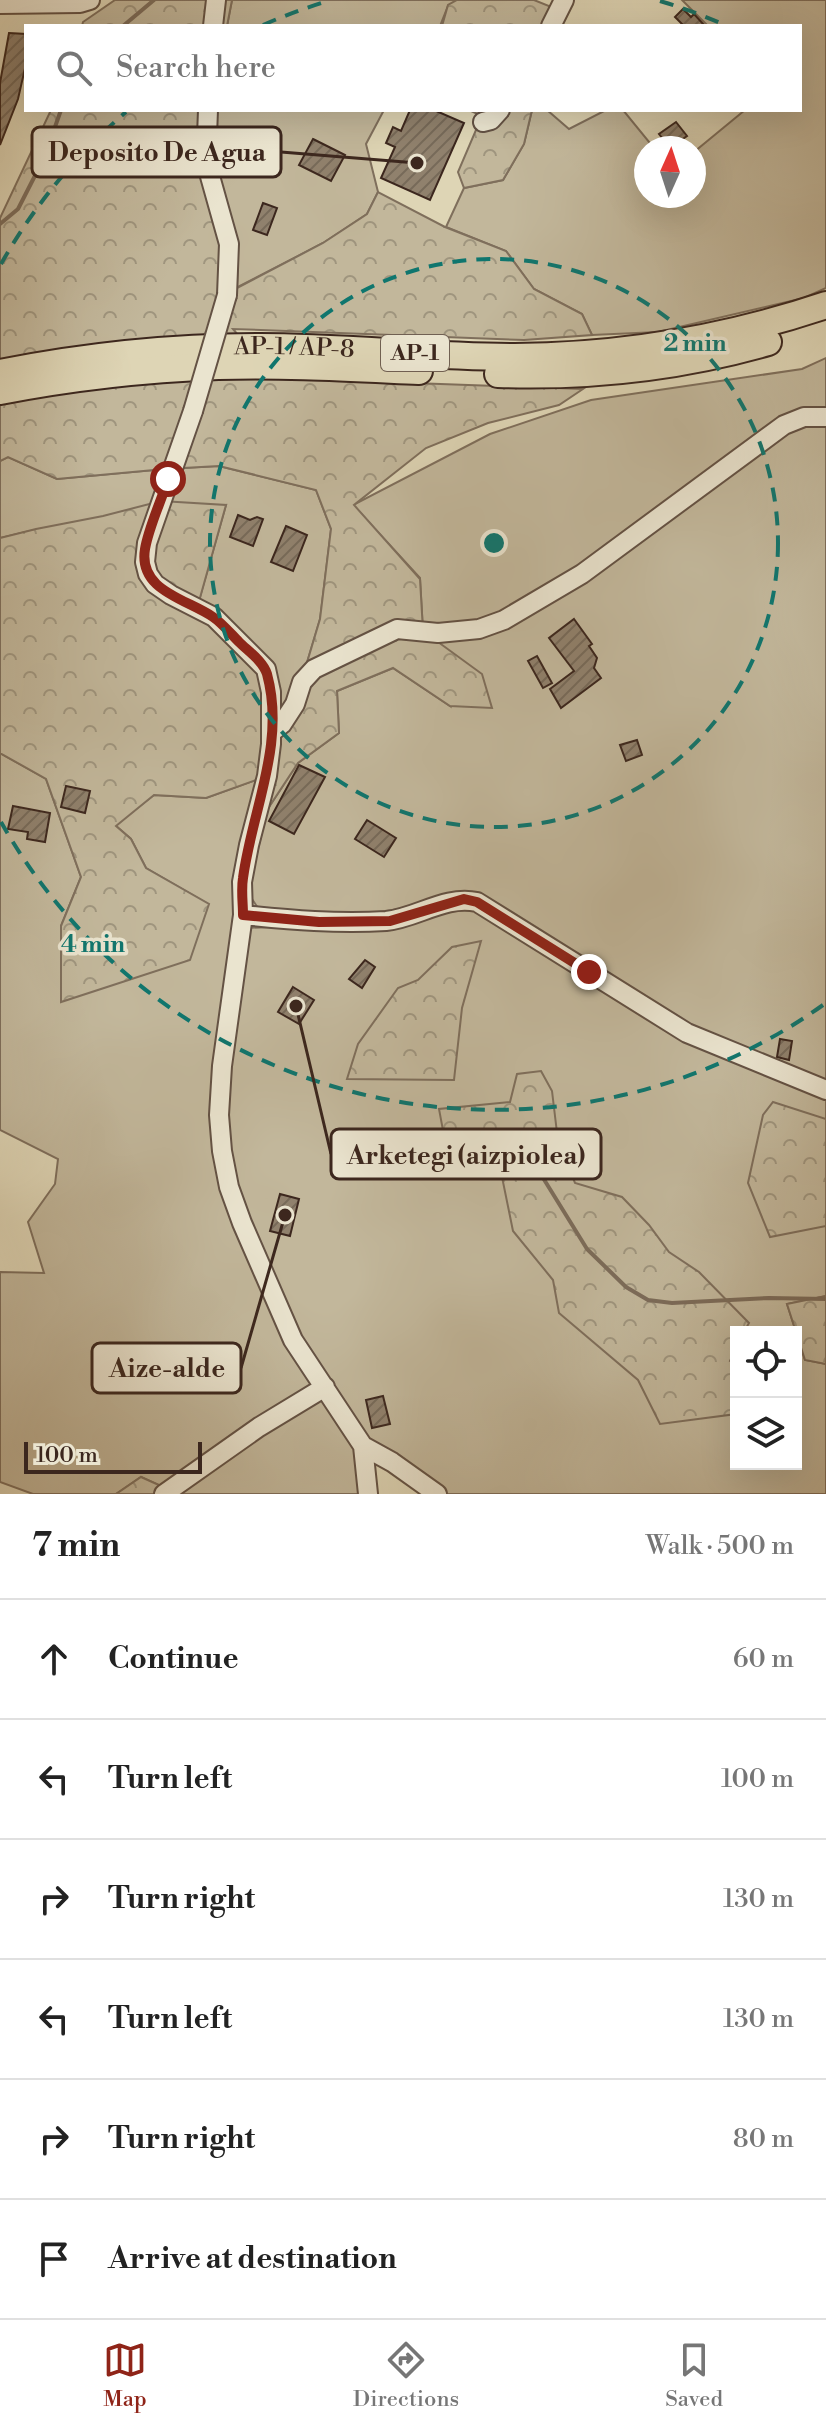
<!DOCTYPE html>
<meta charset="utf-8">
<style>
:root{--surface:#fff;--page:#f6f6f6;--text:#222;--muted:#767676;--line:#e0e0e0;--accent:#8f2418}
body{margin:0;font-family:"Libre Bodoni",serif;background:var(--page);color:var(--text)}
.controls{position:absolute;right:24px;bottom:24px;display:grid;overflow:hidden;border-radius:0px;box-shadow:0 8px 32px #0002}
.controls button{width:72px;height:72px;display:grid;place-items:center;padding:0;border:0;border-bottom:2px solid var(--line);background:var(--surface);color:var(--text);font:40px sans-serif}
.compass{position:absolute;left:634px;top:136px;width:72px;height:72px;border-radius:50%;background:var(--surface);box-shadow:0 8px 32px #0002;rotate:3deg}
.scale{position:absolute;left:24px;bottom:20px;width:178px;box-sizing:border-box;padding-left:8px;border:4px solid #3c271e;border-top:0;font-size:22px;line-height:28px;white-space:nowrap;color:#3c271e;-webkit-text-stroke:6px #eae4cf;paint-order:stroke}
.stop{position:absolute;width:24px;height:24px;margin:-18px;border:6px solid #8f2418;border-radius:50%;background:#fff}
.stop.end{background:#8f2418;border-color:#fff;box-shadow:0 2px 8px #0008}
.list{margin:0;padding:0;list-style:none}
h2{display:flex;justify-content:space-between;align-items:center;height:104px;margin:0;padding:0 32px;font-size:34px}
h2 small{font-size:26px;font-weight:400;color:var(--muted)}
.list li{display:grid;grid-template-columns:52px 1fr auto;gap:24px;align-items:center;box-sizing:border-box;height:120px;padding:0 32px;border-top:2px solid var(--line)}
.list b{display:block;font-size:30px;white-space:nowrap}
.list em{font-size:26px;font-style:normal;color:var(--muted)}
.icon{flex:none;width:44px;height:44px;fill:none;stroke:currentColor;stroke-width:2;stroke-linecap:round;stroke-linejoin:round}
.map{position:relative;flex:none;width:826px;height:1494px;overflow:hidden}
.search{position:absolute;background:var(--surface);box-shadow:0 8px 32px #0002;left:24px;right:24px;top:24px;height:88px;display:flex;align-items:center;gap:20px;box-sizing:border-box;padding:0 28px;border-radius:0px;color:var(--muted);font-size:30px}
.sheet{height:824px;background:var(--surface)}
nav{display:flex;justify-content:space-around;align-items:center;box-sizing:border-box;height:112px;border-top:2px solid var(--line);background:var(--surface);font-size:22px;color:var(--muted)}
nav a{display:grid;justify-items:center;gap:4px}
nav .on{color:var(--accent)}
.map>svg:first-child{display:block}
</style>
<div class="map">
<svg width="826" height="1494" viewBox="0 0 826 1494">
<defs>
<pattern id="forest-crowns" width="20" height="18" patternUnits="userSpaceOnUse" patternTransform="scale(2)"><rect width="20" height="18" fill="#c2b79b"/><path d="M2 6a3 3 0 1 1 6 0M12 15a3 3 0 1 1 6 0" fill="none" stroke="#9f957e"/></pattern>
<pattern id="building-hatch" width="6" height="6" patternUnits="userSpaceOnUse" patternTransform="scale(2)"><rect width="6" height="6" fill="#90816d"/><path d="M-1 1l2-2M0 6l6-6M5 7l2-2" fill="none" stroke="#776a59"/></pattern>
</defs>
<rect width="100%" height="100%" fill="#ded5b5"/>
<filter id="stains"><feTurbulence type="fractalNoise" baseFrequency=".0025" numOctaves="4"/><feColorMatrix values="0 0 0 0 .2 0 0 0 0 .09 0 0 0 0 .02 0 0 0 .5 -.17"/></filter>
<radialGradient id="worn" r=".72"><stop offset=".6" stop-color="#630" stop-opacity="0"/><stop offset="1" stop-color="#630" stop-opacity=".3"/></radialGradient>
<path fill="#c2b79b" stroke="#7f6f5c" stroke-width="2" d="M232 0H457L448 6 440 26H227Z
M682 0H826V288L804 298 658 332 592 335 582 314 534 289 506 251 446 227 464 188 503 180 524 144 532 110H547L569 129 606 110H623L654 148H646V196H694V152L745 110H800V26H708Z
M214 110H384L366 144 378 192 367 214 323 243 236 288 238 254 214 168Z
M826 358V1296L787 1304 796 1332H736V1464H796V1333L805 1360 826 1364V1494H432L364 1447 370 1494H178L141 1477 116 1494H33L0 1482V1272L44 1273 28 1222 55 1184 58 1159 0 1130V753L46 779 81 877 61 926V1001L208 904 146 868 131 839 115 825 154 795 206 798 267 776 248 818 233 917 227 1029 245 928 356 924 458 900 360 915 260 911 248 893 267 810 298 763 339 733 337 691 393 668 450 706 423 631 420 578 353 505 490 434 591 400 802 369Z
M8 457 57 479 165 469 219 466 316 490 331 529 320 619 294 706 273 729 198 604 226 505C149 512 75 519 0 538V461Z"/>
<path fill="url(#forest-crowns)" stroke="#7f6f5c" stroke-width="2" d="M115 0H232L227 26H82L83 22Z
M457 0H534L554 8 549 26H442L448 5Z
M51 110H214V168L238 255 237 288 323 243 367 214 378 192 445 227 506 251 534 289 582 314 592 335 524 340 233 329 274 378 583 389 559 405 488 423 426 448 354 505 420 579 423 631 482 674 492 708 450 706 393 668 337 691 339 733 298 763 267 810V776L206 798 154 795 116 826 131 839 146 868 209 904 190 960 61 1002V926L81 877 46 779 0 753V538L36 529 103 516 161 501 226 505 198 605 258 660 273 728 294 706 320 619 331 529 316 490 219 466 165 469 57 479 8 457 0 461V218Z
M469 110H532L524 144 503 180 464 188 458 172 482 116Z
M481 941 462 1008 454 1080 347 1079 358 1044 398 988 418 980 452 947Z
M541 1071 552 1091 558 1141 575 1183 622 1197 649 1225 669 1252 699 1272 749 1323 744 1332H736V1349L730 1361 736 1365V1414L660 1424 638 1380 559 1313 553 1280 513 1231 500 1167 447 1152 439 1109 510 1102 517 1074Z
M773 1102 826 1119V1226L770 1237 748 1183 763 1115Z
M826 1296V1364L805 1360 787 1304Z
M141 1477 170 1490 164 1494H116Z"/>
<g fill="none" stroke-linecap="round" stroke-linejoin="round">
<path stroke="#7c6c5a" stroke-width="4" d="M123 26 154 0
M0 224 18 209 44 158 61 110
M517 1151 540 1173 587 1249 626 1287 648 1300 672 1303 769 1298 826 1299"/>
</g>
<path fill="url(#building-hatch)" stroke="#3c271e" stroke-width="2" d="M683 9 691 17 694 14 705 26H681L683 25 675 17Z
M9 33 26 34V64L18 99 0 145V83Z
M410 110H434L464 123 430 200 381 178 395 147 386 143 393 127 401 131Z
M676 122 687 136 670 148 659 134Z
M313 139 345 155 331 181 299 165Z
M263 203 277 208 267 235 253 230Z
M238 515 250 520 257 517 263 519 253 546 230 537Z
M286 526 307 535 293 571 271 562Z
M574 619 592 644 589 646 597 658 594 668 601 678 561 708 550 689 574 671 549 638Z
M537 656 552 683 543 688 528 661Z
M637 740 642 755 626 761 620 745Z
M299 765 325 777 294 834 269 821Z
M66 786 90 791 85 813 61 807Z
M13 806 50 813 45 842 27 839 28 832 8 829Z
M367 820 396 838 384 857 355 839Z
M365 960 375 967 362 988 349 979Z
M293 987 314 1000 299 1024 278 1012Z
M780 1039 792 1041 789 1060 777 1057Z
M280 1194 299 1199 290 1236 270 1231Z
M383 1396 390 1424 372 1428 366 1400Z"/>
<g fill="none" stroke-linecap="round" stroke-linejoin="round">
<g stroke="#645244" stroke-width="22">
<path id="minor" d="M0 4 80 3 90 0
M213 26 216 0
M551 26 564 0
M208 110 206 162 229 244 227 295
M483 122 491 120 500 110
M193 411 147 543 145 562 148 574 155 584 171 595 214 617 266 669 271 692V744L267 776 249 845 242 882 243 915 222 1066 219 1115 222 1151 229 1187 242 1223 293 1340 363 1446 368 1494
M272 732 282 724 295 704 302 682 314 669 397 629 438 633 479 629 504 620 582 574 784 425 804 417H826
M243 915C291 920 338 924 386 921 417 918 445 895 477 902L687 1033 826 1090
M363 1446 392 1462 437 1494
M164 1494 259 1427 325 1387"/>
</g>
<g stroke="#3c271e" stroke-width="30">
<g id="highway">
<path id="s1" d="M0 373C86 356 172 347 260 347 345 347 430 357 515 357 622 356 725 339 826 305"/>
<path d="M498 374C588 377 681 367 768 342"/>
<path d="M0 391C72 377 144 369 218 366 285 364 352 368 419 371"/>
</g>
</g>
<use href="#minor" stroke="#eae4cf" stroke-width="18"/>
<use href="#highway" stroke="#ded5b5" stroke-width="26"/>
<g stroke="#645244" stroke-width="22" stroke-linecap="butt">
<path id="minor-bridge" d="M193 411 227 295"/>
</g>
<use href="#minor-bridge" stroke="#eae4cf" stroke-width="18"/>
</g>
<g fill="none" stroke-linecap="round" stroke-linejoin="round">
<path stroke="#8f2418" stroke-width="10" d="M168 479C161 502 149 526 145 549 138 591 187 599 213 617 222 623 231 634 239 642 248 651 263 661 267 674 286 744 252 810 243 878 241 890 243 903 243 915L319 922 390 921 464 899 477 902 589 972"/>
</g>
<g fill="none" stroke="#0f766e" stroke-width="4" stroke-dasharray="14 10">
<circle cx="494" cy="543" r="284"/>
<path d="M823 1005A567 567 0 0 1 1 822M1 264A567 567 0 0 1 126 112M263 25A567 567 0 0 1 328 1M660 1A567 567 0 0 1 725 25"/>
</g>
<g text-anchor="middle" dominant-baseline="central" stroke-width="7" stroke-linejoin="round" paint-order="stroke">
<rect fill="#eae4cf" stroke="#706053" stroke-width="2" x="381" y="335" width="68" height="36" rx="6"/>
<g font-size="22" font-weight="bold" fill="#3c271e">
<text x="415" y="353">AP-1</text>
</g>
<g font-size="24" fill="#3c271e" stroke="#eae4cf">
<text stroke="none"><textPath href="#s1" startOffset="296">AP-1 / AP-8</textPath></text>
</g>
</g>
<circle cx="494" cy="543" r="12" fill="#0f766e" stroke="#eae4cf" stroke-width="4"/>
<g font-size="24" text-anchor="middle" font-weight="bold" fill="#0f766e" stroke="#eae4cf" stroke-width="7" stroke-linejoin="round" paint-order="stroke">
<text x="695" y="351">2 min</text>
<text x="93" y="952">4 min</text>
</g>
<path fill="none" stroke="#3c271e" stroke-width="3" d="M417 163L281 152M296 1006L331 1154M285 1215L241 1368"/>
<g fill="#3c271e" stroke="#eae4cf" stroke-width="3">
<circle cx="417" cy="163" r="8"/>
<circle cx="296" cy="1006" r="8"/>
<circle cx="285" cy="1215" r="8"/>
</g>
<g fill="#eae4cf" stroke="#3c271e" stroke-width="3">
<rect x="32" y="127" width="249" height="50" rx="8"/>
<rect x="331" y="1129" width="270" height="50" rx="8"/>
<rect x="92" y="1343" width="149" height="50" rx="8"/>
</g>
<g font-size="26" text-anchor="middle" font-weight="bold" fill="#3c271e">
<text x="157" y="161">Deposito De Agua</text>
<text x="466" y="1164">Arketegi (aizpiolea)</text>
<text x="167" y="1377">Aize-alde</text>
</g>
<rect width="100%" height="100%" filter="url(#stains)"/>
<rect width="100%" height="100%" fill="url(#worn)"/>
</svg>
<div class="controls">
<button><svg class="icon" aria-label="locate" viewBox="0 0 24 24"><circle cx="12" cy="12" r="6"/><path d="M12 2v4M12 18v4M2 12h4M18 12h4"/></svg></button>
<button><svg class="icon" aria-label="layers" viewBox="0 0 24 24"><path d="M12 4l9 5-9 5-9-5zM3 14l9 5 9-5"/></svg></button>
</div>
<svg class="compass" viewBox="-18 -18 36 36"><path d="M0-13l5 13h-10z" fill="#e53935"/><path d="M0 13l5-13h-10z" fill="#767676"/></svg>
<div class="scale">100 m</div>
<div class="stop" style="left:168px;top:479px"></div>
<div class="stop end" style="left:589px;top:972px"></div>
<div class="search"><svg class="icon" aria-label="search" viewBox="0 0 24 24"><circle cx="10" cy="10" r="6"/><path d="M15 15l6 6"/></svg>Search here</div>
</div>
<section class="sheet">
<h2>7 min<small>Walk · 500 m</small></h2>
<ul class="list">
<li><svg class="icon" aria-label="ahead" viewBox="0 0 24 24"><path d="M12 20V5M6 11l6-6 6 6"/></svg><div><b>Continue</b></div><em>60 m</em></li>
<li><svg class="icon" aria-label="left" viewBox="0 0 24 24"><path d="M17 20v-9H6M10 6l-5 5 5 5"/></svg><div><b>Turn left</b></div><em>100 m</em></li>
<li><svg class="icon" aria-label="right" viewBox="0 0 24 24"><path d="M7 20v-9h11M14 6l5 5-5 5"/></svg><div><b>Turn right</b></div><em>130 m</em></li>
<li><svg class="icon" aria-label="left" viewBox="0 0 24 24"><path d="M17 20v-9H6M10 6l-5 5 5 5"/></svg><div><b>Turn left</b></div><em>130 m</em></li>
<li><svg class="icon" aria-label="right" viewBox="0 0 24 24"><path d="M7 20v-9h11M14 6l5 5-5 5"/></svg><div><b>Turn right</b></div><em>80 m</em></li>
<li><svg class="icon" aria-label="arrive" viewBox="0 0 24 24"><path d="M6 21V4h12l-3 4 3 4H6"/></svg><div><b>Arrive at destination</b></div></li>
</ul>
</section>
<nav>
<a class="on"><svg class="icon" aria-label="map" viewBox="0 0 24 24"><path d="M3 6l6-2 6 2 6-2v14l-6 2-6-2-6 2zM9 4v14M15 6v14"/></svg>Map</a>
<a><svg class="icon" aria-label="directions" viewBox="0 0 24 24"><path d="M12 3l9 9-9 9-9-9zM9 14v-3h6M13 9l2 2-2 2"/></svg>Directions</a>
<a><svg class="icon" aria-label="saved" viewBox="0 0 24 24"><path d="M7 4h10v16l-5-4-5 4z"/></svg>Saved</a>
</nav>
